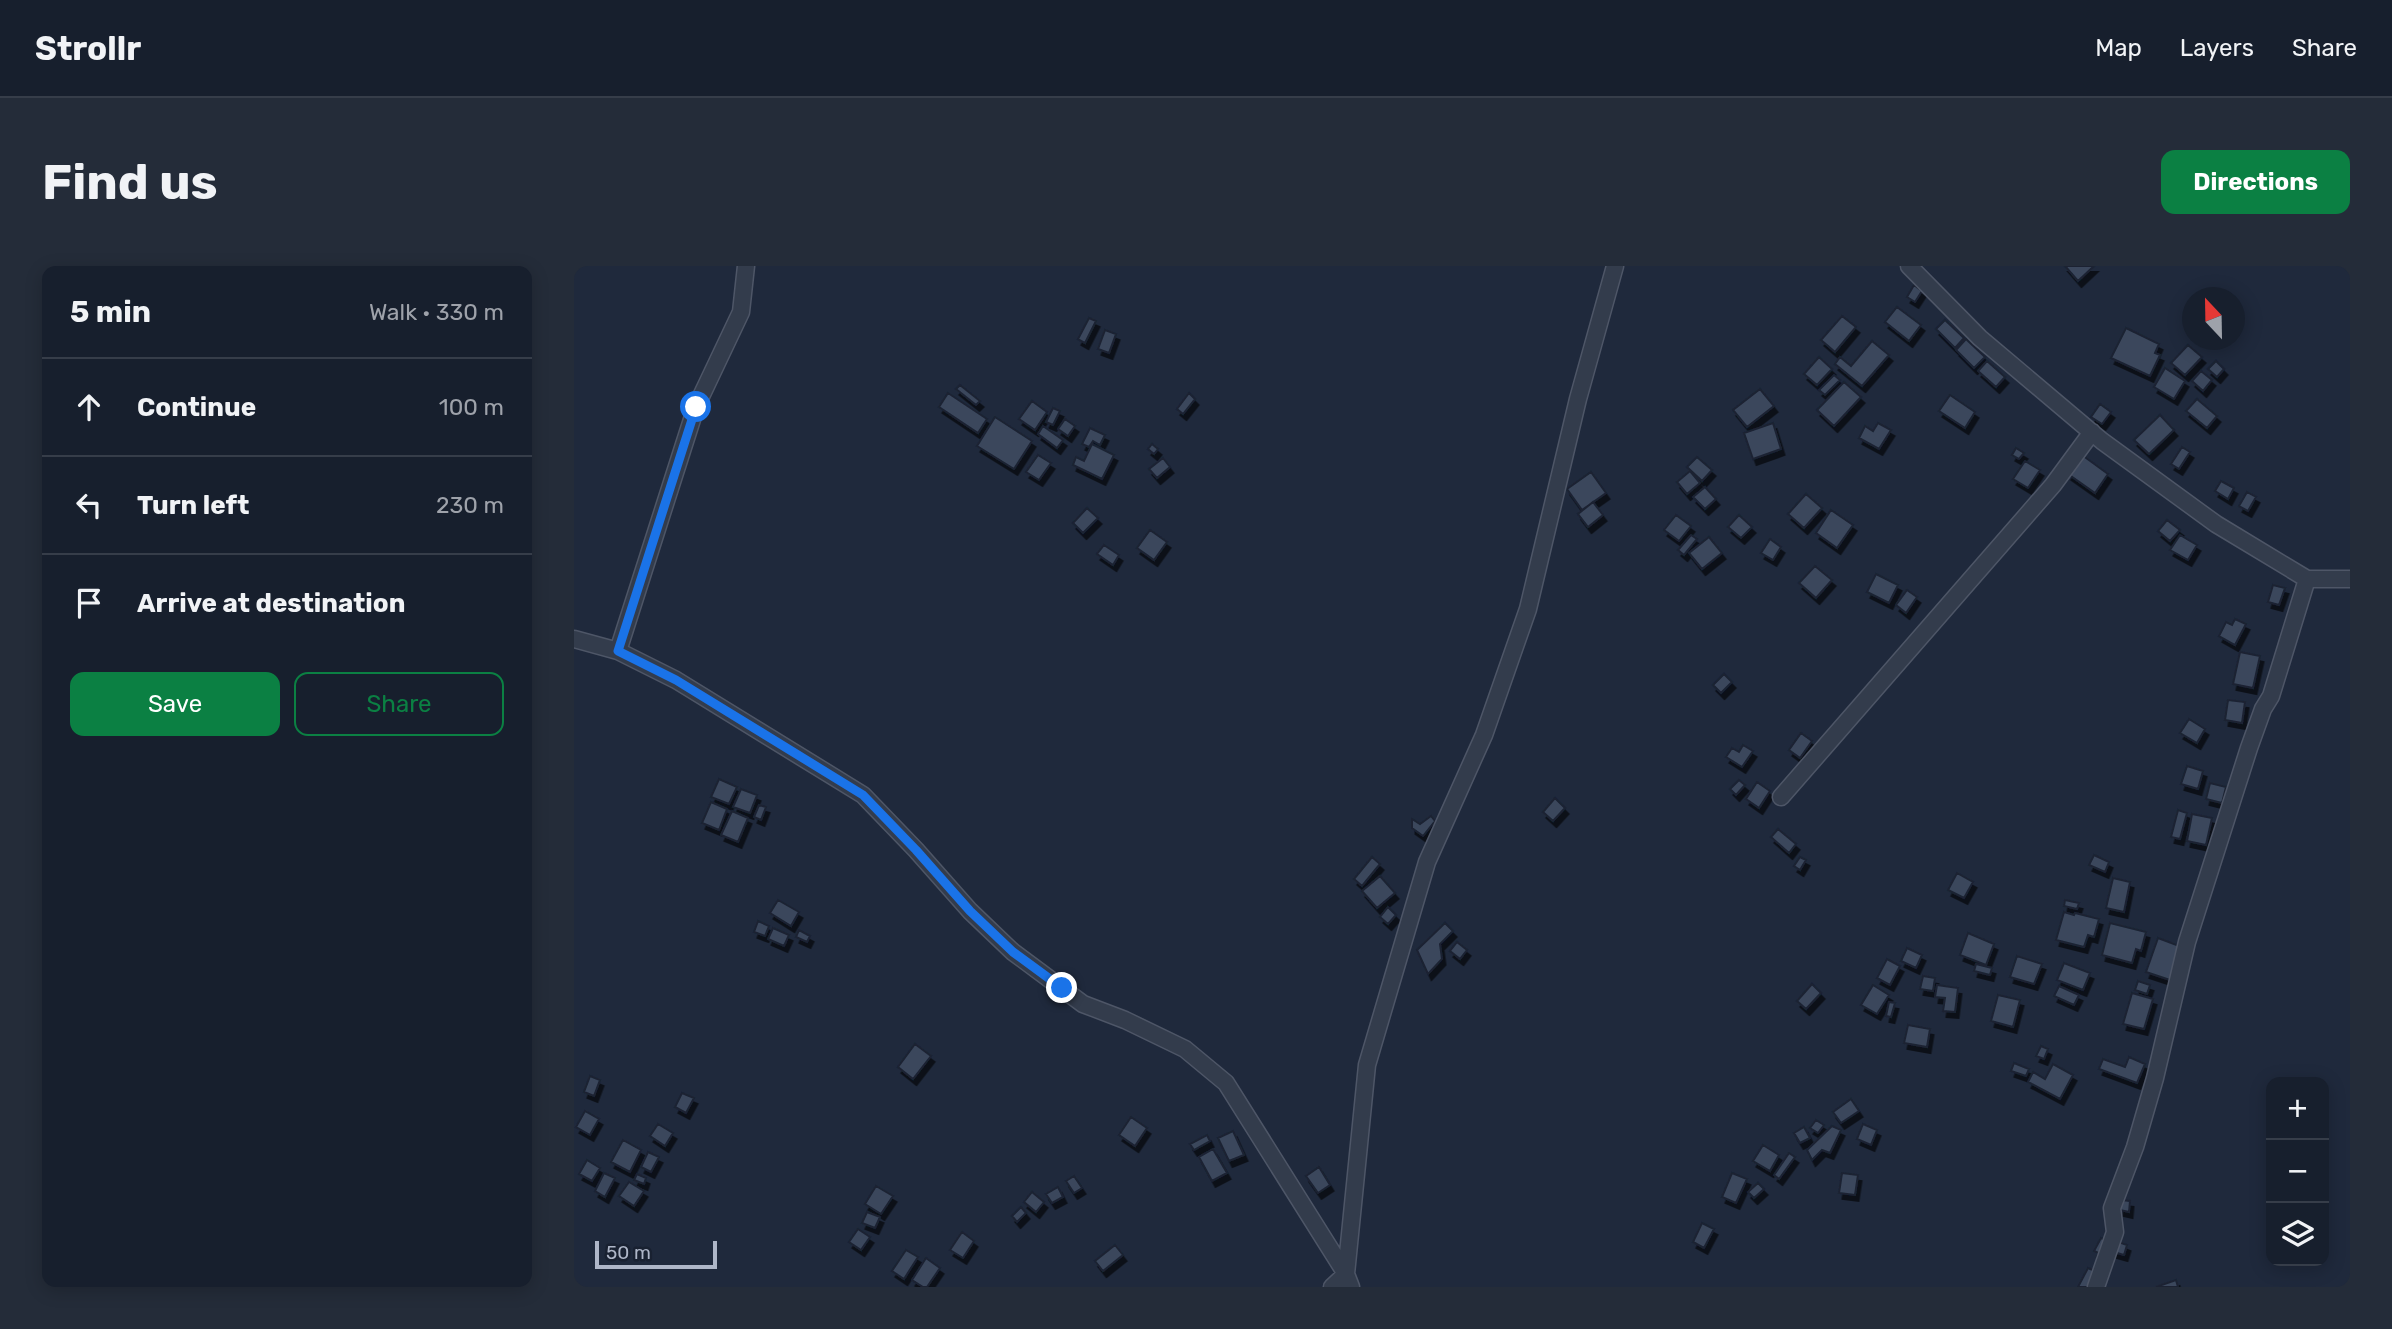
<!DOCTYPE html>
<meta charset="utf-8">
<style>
:root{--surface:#171f2d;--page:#242c39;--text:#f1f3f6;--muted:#9ea2aa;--line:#363d49;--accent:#0b8043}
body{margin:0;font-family:Rubik,sans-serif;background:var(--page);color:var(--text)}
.controls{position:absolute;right:21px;bottom:21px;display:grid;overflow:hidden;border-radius:14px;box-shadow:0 4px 18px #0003}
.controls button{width:63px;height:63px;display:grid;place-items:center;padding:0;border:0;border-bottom:2px solid var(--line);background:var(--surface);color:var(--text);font:35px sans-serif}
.compass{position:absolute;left:1608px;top:21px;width:63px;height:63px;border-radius:50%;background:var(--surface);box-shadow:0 4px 18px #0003;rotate:338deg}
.scale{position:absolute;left:21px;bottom:18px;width:122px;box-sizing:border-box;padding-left:7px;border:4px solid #aeb6c8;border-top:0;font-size:19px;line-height:24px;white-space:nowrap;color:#aeb6c8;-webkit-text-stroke:5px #192131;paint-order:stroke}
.stop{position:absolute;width:21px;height:21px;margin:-16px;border:5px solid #1a73e8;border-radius:50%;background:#fff}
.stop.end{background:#1a73e8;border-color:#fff;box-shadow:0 2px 7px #0008}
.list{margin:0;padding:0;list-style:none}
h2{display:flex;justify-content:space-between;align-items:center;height:91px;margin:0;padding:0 28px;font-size:30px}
h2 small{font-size:23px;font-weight:400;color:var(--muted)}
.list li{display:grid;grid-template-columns:46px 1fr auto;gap:21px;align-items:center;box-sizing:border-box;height:98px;padding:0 28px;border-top:2px solid var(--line)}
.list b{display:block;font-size:26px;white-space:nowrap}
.list em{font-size:23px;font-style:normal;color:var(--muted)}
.actions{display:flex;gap:14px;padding:21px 28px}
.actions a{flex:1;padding:16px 0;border:2px solid var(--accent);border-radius:14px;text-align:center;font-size:24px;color:var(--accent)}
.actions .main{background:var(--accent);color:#fff}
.icon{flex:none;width:38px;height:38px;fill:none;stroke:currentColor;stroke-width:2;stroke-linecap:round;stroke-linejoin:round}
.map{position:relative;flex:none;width:1776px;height:1021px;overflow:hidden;border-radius:14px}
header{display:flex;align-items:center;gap:42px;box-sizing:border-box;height:98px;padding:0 35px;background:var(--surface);border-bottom:2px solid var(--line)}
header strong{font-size:33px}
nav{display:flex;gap:38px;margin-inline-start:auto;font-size:24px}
.intro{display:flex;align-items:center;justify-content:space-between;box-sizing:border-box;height:168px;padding:0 42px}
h1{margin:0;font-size:49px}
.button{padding:18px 32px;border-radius:14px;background:var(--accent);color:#fff;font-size:24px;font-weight:700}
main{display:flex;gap:42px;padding:0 42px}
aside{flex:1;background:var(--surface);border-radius:14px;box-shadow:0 4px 18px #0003}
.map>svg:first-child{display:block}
</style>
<header>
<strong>Strollr</strong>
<nav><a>Map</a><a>Layers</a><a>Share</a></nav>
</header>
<div class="intro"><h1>Find us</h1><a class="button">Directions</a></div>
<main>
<aside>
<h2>5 min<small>Walk · 330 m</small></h2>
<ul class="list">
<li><svg class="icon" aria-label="ahead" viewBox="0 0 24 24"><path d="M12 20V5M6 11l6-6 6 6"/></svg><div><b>Continue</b></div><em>100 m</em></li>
<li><svg class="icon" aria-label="left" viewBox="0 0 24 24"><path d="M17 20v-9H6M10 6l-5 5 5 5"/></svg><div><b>Turn left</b></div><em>230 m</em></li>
<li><svg class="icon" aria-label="arrive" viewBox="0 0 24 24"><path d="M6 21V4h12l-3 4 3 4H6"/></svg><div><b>Arrive at destination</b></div></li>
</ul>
<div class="actions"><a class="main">Save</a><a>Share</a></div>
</aside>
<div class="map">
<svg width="1776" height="1021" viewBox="0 0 1776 1021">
<defs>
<filter id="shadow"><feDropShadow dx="3.5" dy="6" stdDeviation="0" flood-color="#0009"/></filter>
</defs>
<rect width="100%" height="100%" fill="#1f293c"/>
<path fill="#3b475c" stroke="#1b2333" stroke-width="2" filter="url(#shadow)" d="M1491 0H1520L1504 15Z
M1340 19 1348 25 1341 36 1333 31Z
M1323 41 1347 59 1335 75 1311 56Z
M1268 50 1282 61 1261 86 1247 74Z
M515 52 522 55 511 77 504 73Z
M1371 54 1390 72 1381 82 1362 63Z
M1552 62 1585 78 1581 87 1586 89 1576 110 1537 92Z
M531 64 542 68 535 87 524 83Z
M1392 73 1411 91 1400 102 1382 84Z
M1298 75 1315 89 1288 120 1261 98 1266 91 1277 100Z
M1614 79 1628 91 1611 109 1597 97Z
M1245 91 1258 103 1243 119 1230 108Z
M1413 95 1431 111 1422 121 1404 105Z
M1642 95 1650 103 1643 111 1634 103Z
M1591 102 1611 115 1600 133 1580 121Z
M1627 105 1638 114 1629 125 1618 115Z
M1260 109 1266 114 1251 129 1245 124Z
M1270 116 1287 131 1260 160 1243 144Z
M386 119 406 135 402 139 382 123Z
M1186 123 1200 140 1173 161 1159 144Z
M374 127 413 153 404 167 365 141Z
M615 127 621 133 609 148 603 143Z
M1376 129 1401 146 1391 162 1365 145Z
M1623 133 1643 150 1633 162 1612 145Z
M458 135 473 146 461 164 445 153Z
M1526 138 1537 146 1528 158 1517 151Z
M479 142 486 145 479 159 472 156Z
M1586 149 1600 164 1575 188 1560 174Z
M421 151 458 175 440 203 403 180Z
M491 153 501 160 494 170 484 163Z
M1199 157 1207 183 1179 193 1170 167Z
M1304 157 1317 164 1305 183 1285 172 1291 160 1299 165Z
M469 160 489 174 483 182 464 168Z
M516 162 531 169 526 179 519 175 515 181 508 178Z
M518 178 540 189 528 213 499 199 502 191 510 195Z
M578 178 584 183 580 188 574 183Z
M1608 181 1616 186 1605 203 1597 198Z
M1442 182 1450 187 1445 193 1438 189Z
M464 189 477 197 465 214 452 206Z
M1508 189 1534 208 1521 227 1494 208Z
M1123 191 1138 204 1128 215 1113 201Z
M589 192 596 201 583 212 575 203Z
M1451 195 1466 204 1454 222 1439 213Z
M1116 205 1126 217 1113 228 1103 216Z
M1017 206 1032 227 1008 244 993 223Z
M1647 215 1660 222 1654 233 1641 225Z
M1131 221 1142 233 1131 243 1119 231Z
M1673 226 1682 231 1674 245 1665 240Z
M1232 228 1248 242 1230 262 1214 248Z
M1019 236 1029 249 1014 261 1004 248Z
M513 242 524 252 509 267 499 257Z
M1257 244 1279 259 1263 282 1242 267Z
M1102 249 1117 260 1105 275 1090 264Z
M1165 249 1178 261 1167 272 1154 261Z
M1593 254 1606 264 1596 275 1584 265Z
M576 264 593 276 580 294 563 282Z
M1117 269 1123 273 1110 289 1104 284Z
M1606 269 1623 279 1614 294 1596 284Z
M1135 271 1148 287 1128 303 1115 287Z
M1196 273 1207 281 1199 294 1187 287Z
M530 279 545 289 539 299 523 288Z
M1241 300 1258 314 1242 332 1225 317Z
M1302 308 1324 319 1315 337 1293 326Z
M1699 319 1711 322 1705 339 1694 336Z
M1333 324 1343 331 1332 347 1322 339Z
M1661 353 1672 358 1661 379 1645 370 1652 356 1658 359Z
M1666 386 1686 390 1679 422 1659 418Z
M1150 408 1158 416 1147 427 1139 419Z
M1654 434 1671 436 1668 457 1651 454Z
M1615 453 1631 463 1623 477 1606 467Z
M1227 467 1238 475 1226 492 1215 484Z
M1169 479 1179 485 1168 501 1152 491 1158 482 1165 486Z
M1613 500 1629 505 1624 523 1607 518Z
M145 513 163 521 155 538 137 531Z
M1165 514 1171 519 1162 529 1156 523Z
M1183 516 1196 525 1185 542 1172 533Z
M1636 517 1652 521 1648 537 1632 533Z
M167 523 183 529 176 547 159 541Z
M981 532 991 542 979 555 969 546Z
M137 536 153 543 145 564 128 557Z
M185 539 192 541 187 554 180 551Z
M1604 544 1613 547 1606 573 1597 571Z
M158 545 174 552 164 576 147 569Z
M1618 548 1638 552 1632 579 1613 575Z
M857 550 861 555 849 570 838 562V553L846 558Z
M1204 563 1222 578 1215 587 1197 571Z
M1520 589 1535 596 1531 606 1515 599Z
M798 591 806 598 788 620 780 613Z
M1226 591 1232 594 1226 604 1220 600Z
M1383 607 1399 616 1390 632 1374 624Z
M806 610 821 627 803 642 788 625Z
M1539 612 1556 616 1550 646 1532 642Z
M204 634 225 646 217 660 196 647Z
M1491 634 1505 637 1503 643 1490 640Z
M814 641 822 649 814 658 806 651Z
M1490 646 1500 649 1501 647 1525 653 1520 671 1514 669 1510 681 1482 674Z
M184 655 195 660 191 670 180 666Z
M871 657 879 665 866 678 868 693 854 708 843 684Z
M1536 657 1572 666 1567 685 1562 683 1558 697 1528 689Z
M199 662 215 669 210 680 194 673Z
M225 664 236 670 233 676 222 671Z
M1394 667 1420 678 1412 699 1386 689Z
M1584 672 1608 681 1596 714 1572 706Z
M883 676 893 684 886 693 876 685Z
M1333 682 1348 689 1342 702 1327 695Z
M1443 690 1468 698 1460 718 1436 711Z
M1313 693 1326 700 1316 719 1303 712Z
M1490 697 1516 707 1509 724 1483 714Z
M1402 698 1418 702 1416 709 1400 705Z
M1349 710 1361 712 1359 725 1346 723Z
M1564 715 1576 719 1573 728 1561 724Z
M1238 718 1247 727 1232 743 1223 735Z
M1299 719 1315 729 1303 748 1287 739Z
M1363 719 1384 722 1381 746 1369 745 1371 732 1361 731Z
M1485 720 1505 729 1500 739 1480 730Z
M1558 727 1579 733 1570 763 1549 758Z
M1424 729 1446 734 1439 761 1417 755Z
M1315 736 1321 737 1317 751 1312 750Z
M1334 759 1356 763 1353 781 1330 777Z
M341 778 357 790 339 813 324 801Z
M1467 780 1474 783 1470 793 1462 790Z
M1555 791 1571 798 1563 817 1525 803 1529 793 1551 801Z
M1440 797 1455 803 1452 810 1437 805Z
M1479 798 1499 809 1486 833 1454 816 1459 806 1471 813Z
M16 810 26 814 20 830 10 826Z
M108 827 120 832 112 847 101 841Z
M1277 833 1285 845 1267 857 1259 846Z
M11 845 25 853 16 869 2 861Z
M557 851 573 862 561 880 545 869Z
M1242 854 1250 859 1244 867 1236 862Z
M84 858 99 867 91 880 76 870Z
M1289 858 1303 864 1297 879 1283 873Z
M1258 860 1267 864 1256 887 1248 884 1238 894 1233 884Z
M1230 861 1236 872 1226 877 1220 867Z
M659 865 670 889 655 895 644 872Z
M633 869 636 875 620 884 616 878Z
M49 874 67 884 56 906 37 896Z
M1189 879 1205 889 1196 905 1179 895Z
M639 883 653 907 638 915 625 891Z
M74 886 85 891 77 906 67 901Z
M1215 887 1221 891 1205 913 1200 909Z
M13 894 26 902 18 915 5 908Z
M745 901 756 919 744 927 732 910Z
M30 907 41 912 31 931 21 925Z
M1158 907 1173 913 1162 937 1148 931Z
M1268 907 1284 909 1281 929 1265 927Z
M63 908 72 912 70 918 60 914Z
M500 910 508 922 500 927 492 915Z
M55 916 70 925 60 940 45 930Z
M1184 917 1190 923 1180 932 1174 926Z
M302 920 319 930 307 948 291 938Z
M484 921 489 931 478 937 472 928Z
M458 926 470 936 462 946 450 936Z
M1547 934 1556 935 1555 946 1546 944Z
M447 941 452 947 443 956 438 950Z
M293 946 306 951 301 962 288 957Z
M1128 957 1140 963 1130 982 1119 976Z
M284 963 296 971 287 984 275 976Z
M388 966 400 975 389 992 376 984Z
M1527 972 1536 976 1529 989 1520 985Z
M1539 974 1553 979 1550 989 1536 985Z
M541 979 549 989 529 1005 521 995Z
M332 984 344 991 330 1013 318 1005Z
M352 992 366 1002 353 1021H349L338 1014Z
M1514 1002 1525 1007 1518 1021H1504Z
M1602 1014 1604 1021H1582Z"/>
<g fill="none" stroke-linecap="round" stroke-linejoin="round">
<g stroke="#4e5667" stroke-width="19">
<path id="minor" d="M1335 0 1406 72 1528 175 1642 258 1733 313H1776
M0 373 44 385 102 414 289 529 342 584 396 645 439 686 509 738 551 754 611 783 652 817 772 1008 777 1021
M44 385 122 141 167 46 172 0
M1207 531 1479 219 1518 166
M758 1021 772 1008 793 799 853 596 910 469 954 343 1004 133 1041 0
M1522 1021 1541 966 1538 942 1561 881 1581 812 1613 676 1675 482 1689 443 1697 430 1733 313"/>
</g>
<use href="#minor" stroke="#333c4c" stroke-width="16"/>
</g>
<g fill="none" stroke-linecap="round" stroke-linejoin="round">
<path stroke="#1a73e8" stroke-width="9" d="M122 141 44 385 102 414 289 529 342 584 396 645 439 686 488 722"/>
</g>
</svg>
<div class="controls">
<button>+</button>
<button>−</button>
<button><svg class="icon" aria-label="layers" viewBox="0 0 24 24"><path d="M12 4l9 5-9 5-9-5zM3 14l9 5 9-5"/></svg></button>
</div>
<svg class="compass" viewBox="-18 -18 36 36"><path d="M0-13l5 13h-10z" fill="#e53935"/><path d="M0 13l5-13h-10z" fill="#9ea2aa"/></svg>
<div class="scale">50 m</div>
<div class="stop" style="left:122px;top:141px"></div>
<div class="stop end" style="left:488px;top:722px"></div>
</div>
</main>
